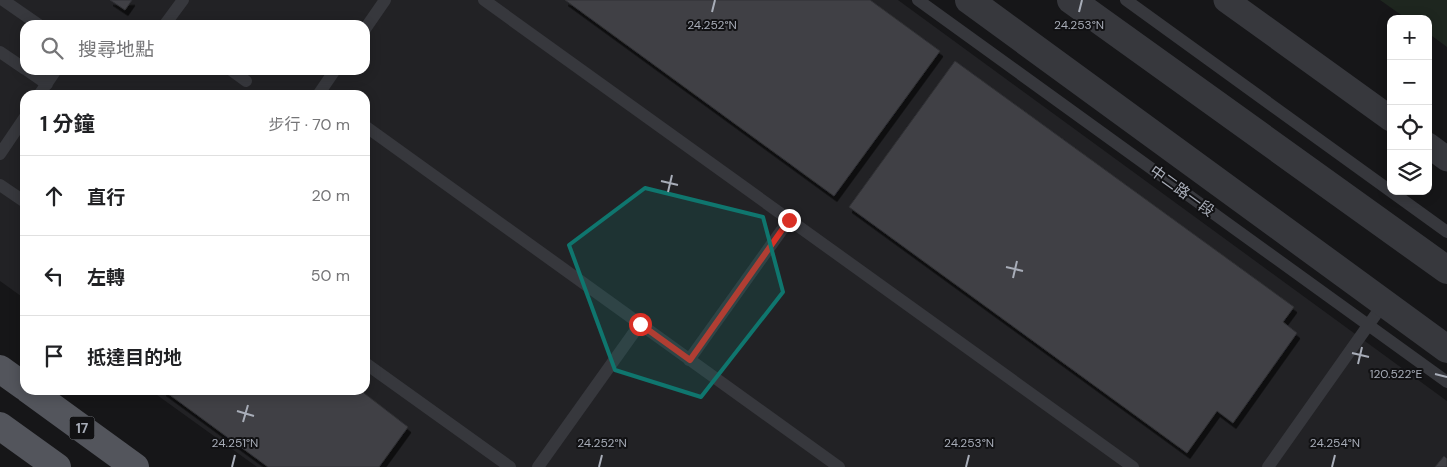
<!DOCTYPE html>
<html lang="zh-TW">
<meta charset="utf-8">
<style>
:root{--surface:#fff;--page:#f6f6f6;--text:#202124;--muted:#757577;--line:#e0e0e0}
body{margin:0;font-family:"DM Sans","Noto Sans TC",sans-serif;background:var(--page);color:var(--text)}
.controls{position:absolute;right:15px;top:15px;display:grid;overflow:hidden;border-radius:10px;box-shadow:0 2px 12px #0003}
.controls button{width:45px;height:45px;display:grid;place-items:center;padding:0;border:0;border-bottom:1px solid var(--line);background:var(--surface);color:var(--text);font:25px sans-serif}
.stop{position:absolute;width:15px;height:15px;margin:-11px;border:4px solid #d93025;border-radius:50%;background:#fff}
.stop.end{background:#d93025;border-color:#fff;box-shadow:0 1px 5px #0008}
.list{margin:0;padding:0;list-style:none}
h2{display:flex;justify-content:space-between;align-items:center;height:65px;margin:0;padding:0 20px;font-size:21px}
h2 small{font-size:16px;font-weight:400;color:var(--muted)}
.list li{display:grid;grid-template-columns:32px 1fr auto;gap:15px;align-items:center;box-sizing:border-box;height:80px;padding:0 20px;border-top:1px solid var(--line)}
.list b{display:block;font-size:19px;white-space:nowrap}
.list em{font-size:16px;font-style:normal;color:var(--muted)}
.icon{flex:none;width:28px;height:28px;fill:none;stroke:currentColor;stroke-width:2;stroke-linecap:round;stroke-linejoin:round}
.map{position:relative;flex:none;width:1447px;height:467px;overflow:hidden}
.search{position:absolute;background:var(--surface);box-shadow:0 2px 12px #0003;left:20px;top:20px;width:350px;height:55px;display:flex;align-items:center;gap:12px;box-sizing:border-box;padding:0 18px;border-radius:15px;color:var(--muted);font-size:19px}
.panel{position:absolute;background:var(--surface);box-shadow:0 2px 12px #0003;left:20px;top:90px;width:350px;height:305px;border-radius:15px}
.map>svg:first-child{display:block}
</style>
<div class="map">
<svg width="1447" height="467" viewBox="0 0 1447 467">
<defs>
<filter id="shadow"><feDropShadow dx="3" dy="5.5" stdDeviation="0" flood-color="#0009"/></filter>
</defs>
<rect width="100%" height="100%" fill="#161618"/>
<path fill="#222225" fill-rule="evenodd" d="M0 0H898L1447 401V467H257L150 390H365V95H25V299L0 281ZM25 25H365V70H25Z"/>
<path fill="#1e261f" d="M1380 0H1447V47L1428 33V19H1407Z"/>
<path fill="#404145" stroke="#303034" filter="url(#shadow)" d="M110 0H132L125 10Z
M565 0H870L940 51 834 196Z
M955 61 1294 307 1283 322 1297 333 1233 423 1217 411 1187 453 849 207Z
M163 390H360L408 427 379 467H268Z
M1444 456 1447 459V467H1435Z"/>
<g fill="none" stroke-linecap="round" stroke-linejoin="round">
<path stroke="#37383d" stroke-width="12" d="M3 0 39 25
M484 0 1133 467
M918 0 1447 382
M1126 0 1447 232
M168 25 166 23 183 0
M365 29 385 0
M0 52 25 69
M27 70 47 84
M231 70 246 81
M39 95 56 70
M318 95 335 70
M365 126 839 467
M0 154 25 117
M0 185 25 202
M689 360 789 220
M365 363 510 467
M538 467 640 324
M1268 467 1384 303"/>
<path stroke="#37383d" stroke-width="25" d="M1226 0 1391 119
M1428 145 1447 159"/>
<path stroke="#37383d" stroke-width="28" d="M969 0 1447 349
M1071 0 1447 270"/>
<path stroke="#53555c" stroke-width="28" d="M0 369 25 387
M29 390 135 467
M0 426 57 467"/>
</g>
<g fill="none" stroke-linecap="round" stroke-linejoin="round">
<path stroke="#d93025" stroke-width="6" d="M640 324 690 360 789 220"/>
</g>
<path fill="#0f766e" fill-opacity="0.2" stroke="#0f766e" stroke-width="4" stroke-linejoin="round" d="M645 188 763 217 783 292 701 397 615 370 569 245Z"/>
<path fill="none" stroke="#a8adb8" stroke-width="2" d="M712 12 715 0M1079 12 1082 0M661 181 678 185M668 192 672 175M1006 267 1023 271M1013 278 1017 261M1352 353 1369 357M1358 364 1362 347M1435 374 1447 377M237 411 254 416M243 422 248 405M232 467 235 455M599 467 602 455M966 467 969 455M1332 467 1335 455"/>
<g text-anchor="middle" dominant-baseline="central" stroke-width="4" stroke-linejoin="round" paint-order="stroke">
<rect fill="#111113" stroke="#7b7e86" stroke-width="1" x="69.5" y="416.5" width="25" height="23" rx="4"/>
<g font-size="14" font-weight="bold" fill="#a8adb8">
<text x="82" y="428">17</text>
</g>
<g font-size="15" fill="#a8adb8" stroke="#111113">
<text transform="translate(1182 191) rotate(36)">中二路一段</text>
</g>
</g>
<g font-size="12" text-anchor="middle" fill="#a8adb8" stroke="#111113" stroke-width="4" stroke-linejoin="round" paint-order="stroke">
<text x="712" y="29">24.252°N</text>
<text x="1079" y="29">24.253°N</text>
<text x="1396" y="378">120.522°E</text>
<text x="235" y="447">24.251°N</text>
<text x="602" y="447">24.252°N</text>
<text x="969" y="447">24.253°N</text>
<text x="1335" y="447">24.254°N</text>
</g>
</svg>
<div class="controls">
<button>+</button>
<button>−</button>
<button><svg class="icon" aria-label="locate" viewBox="0 0 24 24"><circle cx="12" cy="12" r="6"/><path d="M12 2v4M12 18v4M2 12h4M18 12h4"/></svg></button>
<button><svg class="icon" aria-label="layers" viewBox="0 0 24 24"><path d="M12 4l9 5-9 5-9-5zM3 14l9 5 9-5"/></svg></button>
</div>
<div class="stop" style="left:640px;top:324px"></div>
<div class="stop end" style="left:789px;top:220px"></div>
<div class="search"><svg class="icon" aria-label="search" viewBox="0 0 24 24"><circle cx="10" cy="10" r="6"/><path d="M15 15l6 6"/></svg>搜尋地點</div>
<section class="panel">
<h2>1 分鐘<small>步行 · 70 m</small></h2>
<ul class="list">
<li><svg class="icon" aria-label="ahead" viewBox="0 0 24 24"><path d="M12 20V5M6 11l6-6 6 6"/></svg><div><b>直行</b></div><em>20 m</em></li>
<li><svg class="icon" aria-label="left" viewBox="0 0 24 24"><path d="M17 20v-9H6M10 6l-5 5 5 5"/></svg><div><b>左轉</b></div><em>50 m</em></li>
<li><svg class="icon" aria-label="arrive" viewBox="0 0 24 24"><path d="M6 21V4h12l-3 4 3 4H6"/></svg><div><b>抵達目的地</b></div></li>
</ul>
</section>
</div>
